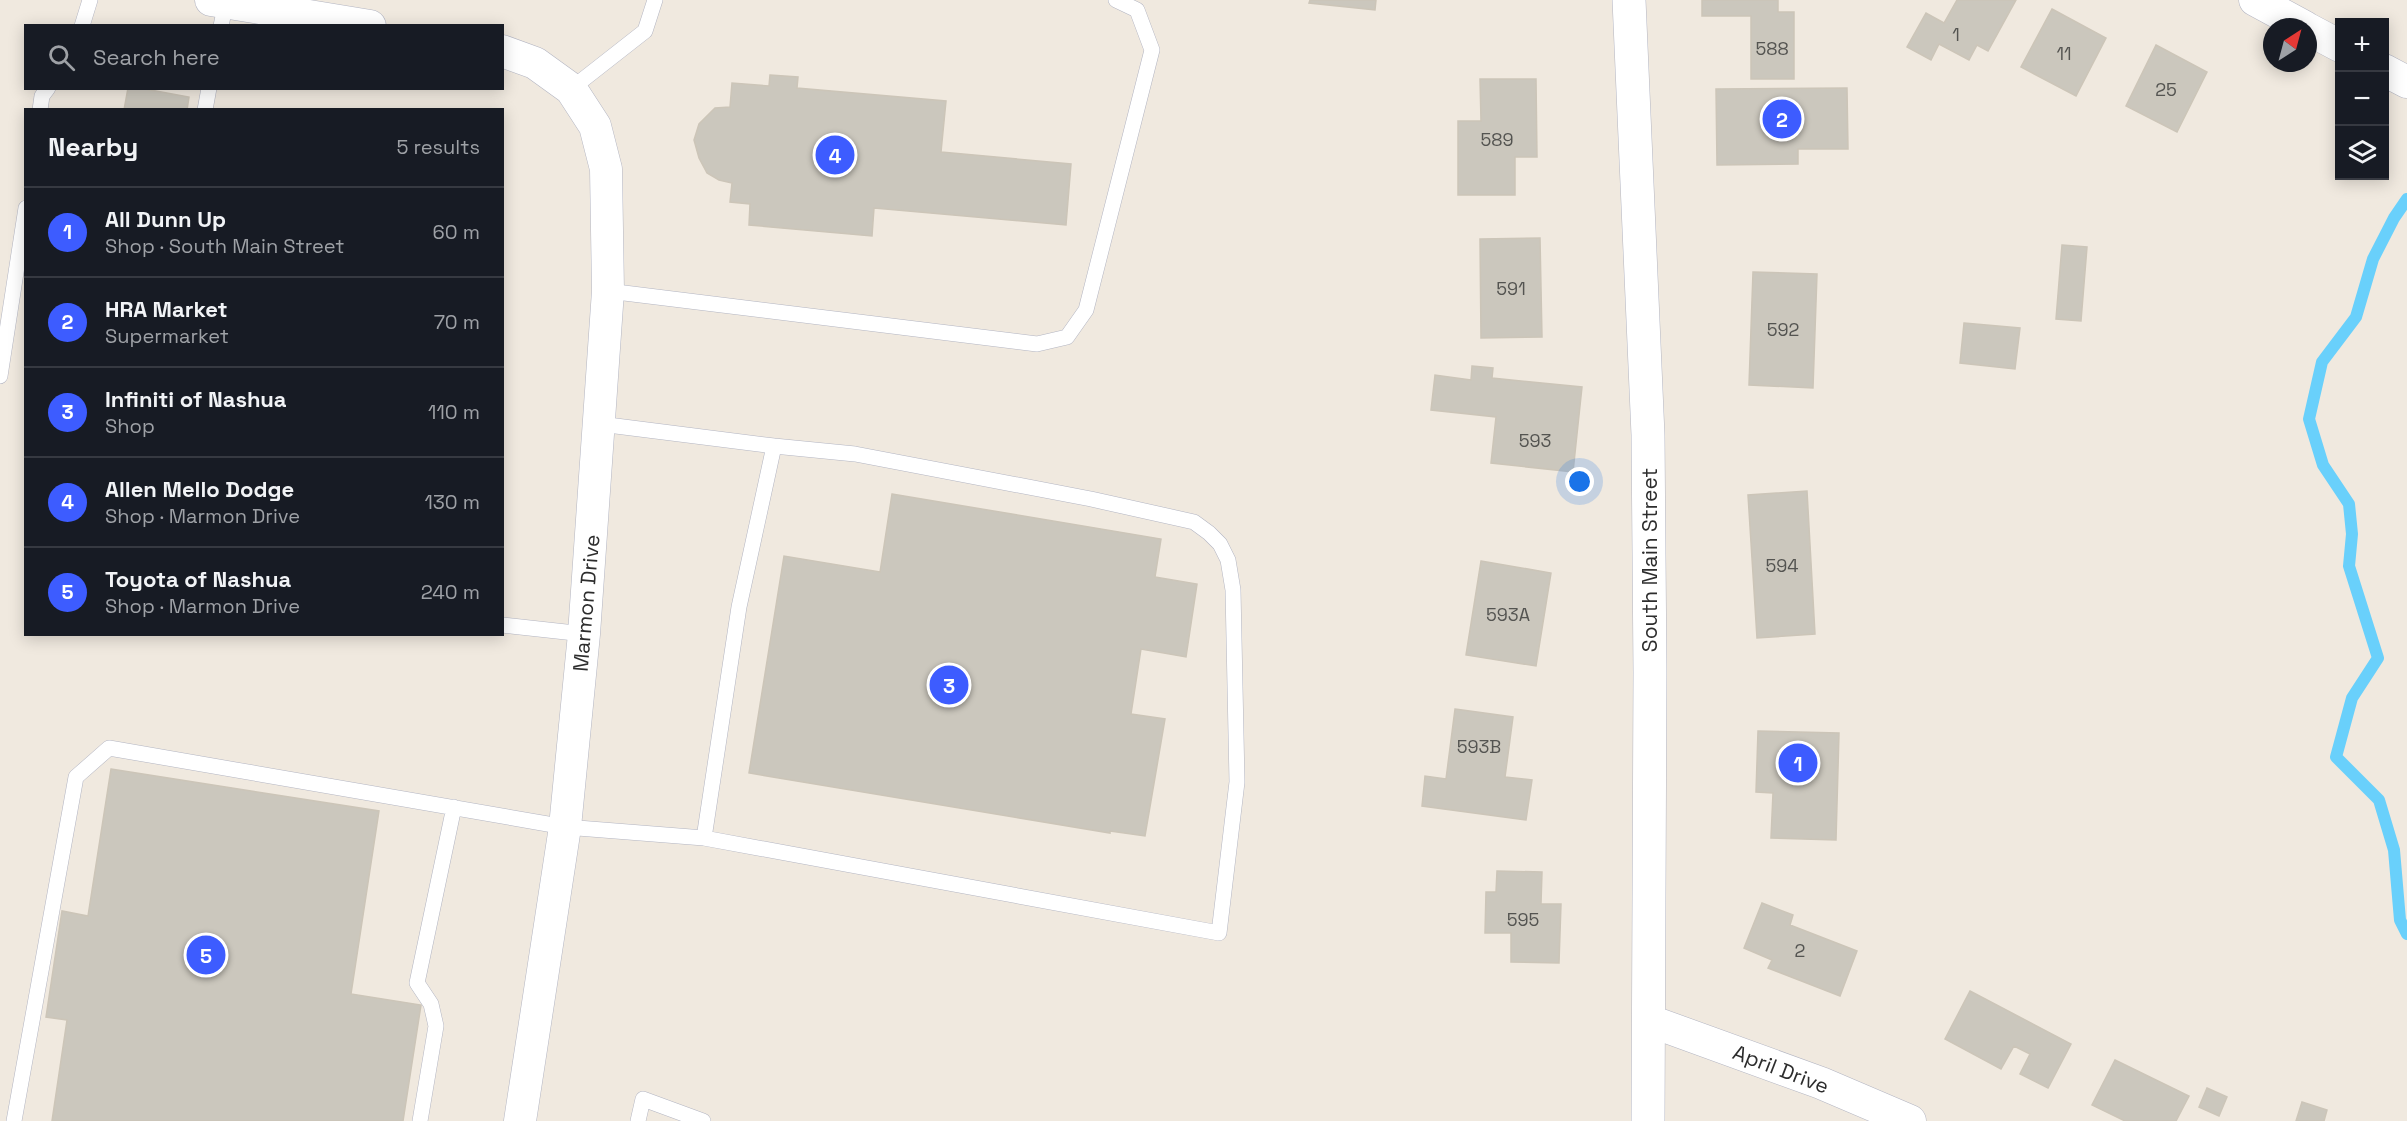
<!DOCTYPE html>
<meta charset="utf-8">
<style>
:root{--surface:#171b24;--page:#242831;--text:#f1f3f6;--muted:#9ea1a6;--line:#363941;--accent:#3d5cff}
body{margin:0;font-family:"Space Grotesk",sans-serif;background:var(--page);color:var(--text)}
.controls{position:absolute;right:18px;top:18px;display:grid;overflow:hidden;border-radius:0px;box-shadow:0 3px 15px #0003}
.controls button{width:54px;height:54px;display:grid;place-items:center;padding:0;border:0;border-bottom:2px solid var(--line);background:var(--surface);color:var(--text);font:30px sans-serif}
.compass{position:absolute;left:2263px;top:18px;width:54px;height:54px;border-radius:50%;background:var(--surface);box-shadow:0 3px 15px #0003;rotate:36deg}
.you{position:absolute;left:1580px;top:482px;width:21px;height:21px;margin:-15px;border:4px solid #fff;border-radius:50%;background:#1a73e8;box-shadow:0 0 0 9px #1a73e833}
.badge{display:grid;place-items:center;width:39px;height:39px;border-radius:50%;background:var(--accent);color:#fff;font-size:20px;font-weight:700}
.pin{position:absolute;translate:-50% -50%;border:3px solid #fff;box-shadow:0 2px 6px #0006}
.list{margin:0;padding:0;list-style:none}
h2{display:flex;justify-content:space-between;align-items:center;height:78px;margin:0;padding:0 24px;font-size:26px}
h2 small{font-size:20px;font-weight:400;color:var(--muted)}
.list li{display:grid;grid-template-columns:39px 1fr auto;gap:18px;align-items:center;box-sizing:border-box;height:90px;padding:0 24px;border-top:2px solid var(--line)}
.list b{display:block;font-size:22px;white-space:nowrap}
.list p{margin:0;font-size:20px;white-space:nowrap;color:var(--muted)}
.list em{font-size:20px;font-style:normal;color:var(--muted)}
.icon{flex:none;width:33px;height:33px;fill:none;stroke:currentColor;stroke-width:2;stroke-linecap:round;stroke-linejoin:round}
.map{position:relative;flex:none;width:2407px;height:1121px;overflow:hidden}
.search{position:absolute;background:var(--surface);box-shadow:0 3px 15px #0003;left:24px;top:24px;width:480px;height:66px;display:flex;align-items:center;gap:15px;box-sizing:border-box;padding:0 21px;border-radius:0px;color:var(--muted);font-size:22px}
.panel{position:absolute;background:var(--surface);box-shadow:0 3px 15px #0003;left:24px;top:108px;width:480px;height:528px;border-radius:0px}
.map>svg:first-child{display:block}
</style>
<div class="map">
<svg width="2407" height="1121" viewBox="0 0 2407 1121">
<rect width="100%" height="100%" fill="#f0e9df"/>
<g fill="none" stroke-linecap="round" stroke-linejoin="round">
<path stroke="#69d0fb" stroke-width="12" d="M2407 199 2394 218 2373 259 2356 317 2322 362 2309 419 2323 465 2349 504 2352 534 2349 566 2378 658 2352 698 2336 757 2379 800 2394 850 2400 920 2407 934"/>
</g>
<path fill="#cbc7bd" stroke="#ccc5b8" stroke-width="1.5" d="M1310 0H1376L1375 10 1309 3Z
M1702 0H1778V12H1794V79H1751V16H1702Z
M1957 0H2016L1988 51 1977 45 1969 60 1939 44 1931 60 1907 47 1926 13 1944 23Z
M2052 9 2106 38 2076 96 2021 67Z
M2156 45 2207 72 2177 132 2126 106Z
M770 75 798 77 797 88 946 101 941 152 1071 164 1066 225 874 208 872 236 749 225 750 204 730 202 732 183 719 180 707 173 699 158 694 140 699 124 715 108 730 107 732 83 769 86Z
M1480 79H1536L1537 157H1515V195H1458V121H1481Z
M128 88H140L189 97 187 110H124Z
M1847 88 1848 149H1798V164L1717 165 1716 89Z
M1540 238 1542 337 1481 338 1480 239Z
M2062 245 2087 247 2081 321 2056 319Z
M1753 272 1817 274 1813 388 1749 385Z
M1964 323 2020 328 2015 369 1960 363Z
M1472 366 1493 368 1492 378 1582 387 1573 472 1491 463 1496 417 1431 410 1435 375 1471 380Z
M1807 491 1815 634 1757 638 1748 495Z
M892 494 1161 539 1155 577 1197 584 1186 657 1141 649 1131 714 1165 719 1145 836 1110 831V833L749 773 784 556 880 572Z
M1481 561 1551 573 1536 666 1466 655Z
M1455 709 1513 717 1505 777 1532 780 1526 820 1422 806 1425 776 1446 779Z
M1758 731 1839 733 1836 840 1771 838 1773 793 1756 792Z
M111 769 379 811 351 994 421 1005 403 1121H52L67 1020 46 1017 62 911 88 916Z
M1497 871 1542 872 1541 904H1561L1559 963 1511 962V933H1485L1486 892H1496Z
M1762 903 1793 915 1790 925 1857 951 1840 996 1768 968 1772 960 1744 948Z
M1970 991 2071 1044 2048 1088 2020 1074 2030 1054 2014 1046 2001 1069 1945 1039Z
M2115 1060 2189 1096 2176 1121H2125L2092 1105Z
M2207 1088 2227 1097 2219 1116 2199 1107Z
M2302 1102 2327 1110 2324 1121H2296Z"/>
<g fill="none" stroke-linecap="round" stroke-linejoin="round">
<g stroke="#b3b5c2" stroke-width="16">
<path id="service" d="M82 26 90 0
M221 26 226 2
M571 89 645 31 655 0
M40 110 42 96 48 88
M205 110 209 88
M608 291 1037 344 1067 337 1086 310 1152 50 1137 10 1116 0
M0 376 26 208
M600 424 774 446 739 607 704 838
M502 625 584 634
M14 1121 76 777 109 748 565 827 704 838 1219 933 1237 782 1233 590 1228 560 1220 544 1209 533 1194 522 1091 499 855 454 774 446
M420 1121 436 1026 431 1004 417 983 454 807
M638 1121 643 1099 703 1121"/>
</g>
<g stroke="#b3b5c2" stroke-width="33">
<path id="minor" d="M211 0 370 26
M2255 0 2305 27
M2308 29 2340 46
M502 51 535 63 571 89 595 126 606 169 608 291 584 634 565 827 520 1121
M2384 70 2407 82
M1650 1021 1821 1083 1910 1121"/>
</g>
<g stroke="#b3b5c2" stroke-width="34">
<path id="tertiary" d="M1629 0 1648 435 1650 672 1648 1121"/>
</g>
<use href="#service" stroke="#fff" stroke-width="15"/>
<use href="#minor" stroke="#fff" stroke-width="32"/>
<use href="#tertiary" stroke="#fff" stroke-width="33"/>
</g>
<g text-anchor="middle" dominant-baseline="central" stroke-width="5" stroke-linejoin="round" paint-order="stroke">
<g font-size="18" fill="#545451">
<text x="1956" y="34">1</text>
<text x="1772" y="48">588</text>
<text x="2064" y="53">11</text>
<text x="2166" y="89">25</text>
<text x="1497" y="139">589</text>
<text x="1511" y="288">591</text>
<text x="1783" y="329">592</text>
<text x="1535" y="440">593</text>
<text x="1782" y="565">594</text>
<text x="1508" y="614">593A</text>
<text x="1479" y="746">593B</text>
<text x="1523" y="919">595</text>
<text x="1800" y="950">2</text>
</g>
<g font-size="21" fill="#2d2d2d" stroke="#fff">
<text transform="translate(1649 560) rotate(-90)">South Main Street</text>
<text transform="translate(586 603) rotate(-85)">Marmon Drive</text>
<text transform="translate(1781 1069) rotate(21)">April Drive</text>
</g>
</g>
</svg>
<div class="controls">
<button>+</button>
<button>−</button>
<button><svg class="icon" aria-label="layers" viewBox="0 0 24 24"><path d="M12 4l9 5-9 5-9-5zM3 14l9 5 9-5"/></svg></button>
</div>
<svg class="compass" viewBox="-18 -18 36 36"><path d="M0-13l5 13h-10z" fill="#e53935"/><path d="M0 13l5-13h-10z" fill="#9ea1a6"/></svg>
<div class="you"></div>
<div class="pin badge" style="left:1798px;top:763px">1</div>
<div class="pin badge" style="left:1782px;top:119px">2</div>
<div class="pin badge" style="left:949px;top:685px">3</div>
<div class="pin badge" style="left:835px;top:155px">4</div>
<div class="pin badge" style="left:206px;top:955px">5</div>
<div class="search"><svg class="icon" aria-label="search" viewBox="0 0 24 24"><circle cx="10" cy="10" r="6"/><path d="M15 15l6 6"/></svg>Search here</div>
<section class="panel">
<h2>Nearby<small>5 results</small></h2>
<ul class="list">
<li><span class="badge">1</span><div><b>All Dunn Up</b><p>Shop · South Main Street</p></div><em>60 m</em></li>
<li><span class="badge">2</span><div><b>HRA Market</b><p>Supermarket</p></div><em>70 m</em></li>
<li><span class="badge">3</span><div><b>Infiniti of Nashua</b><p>Shop</p></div><em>110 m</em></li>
<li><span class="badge">4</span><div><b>Allen Mello Dodge</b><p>Shop · Marmon Drive</p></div><em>130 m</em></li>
<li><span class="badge">5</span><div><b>Toyota of Nashua</b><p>Shop · Marmon Drive</p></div><em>240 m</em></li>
</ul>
</section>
</div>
